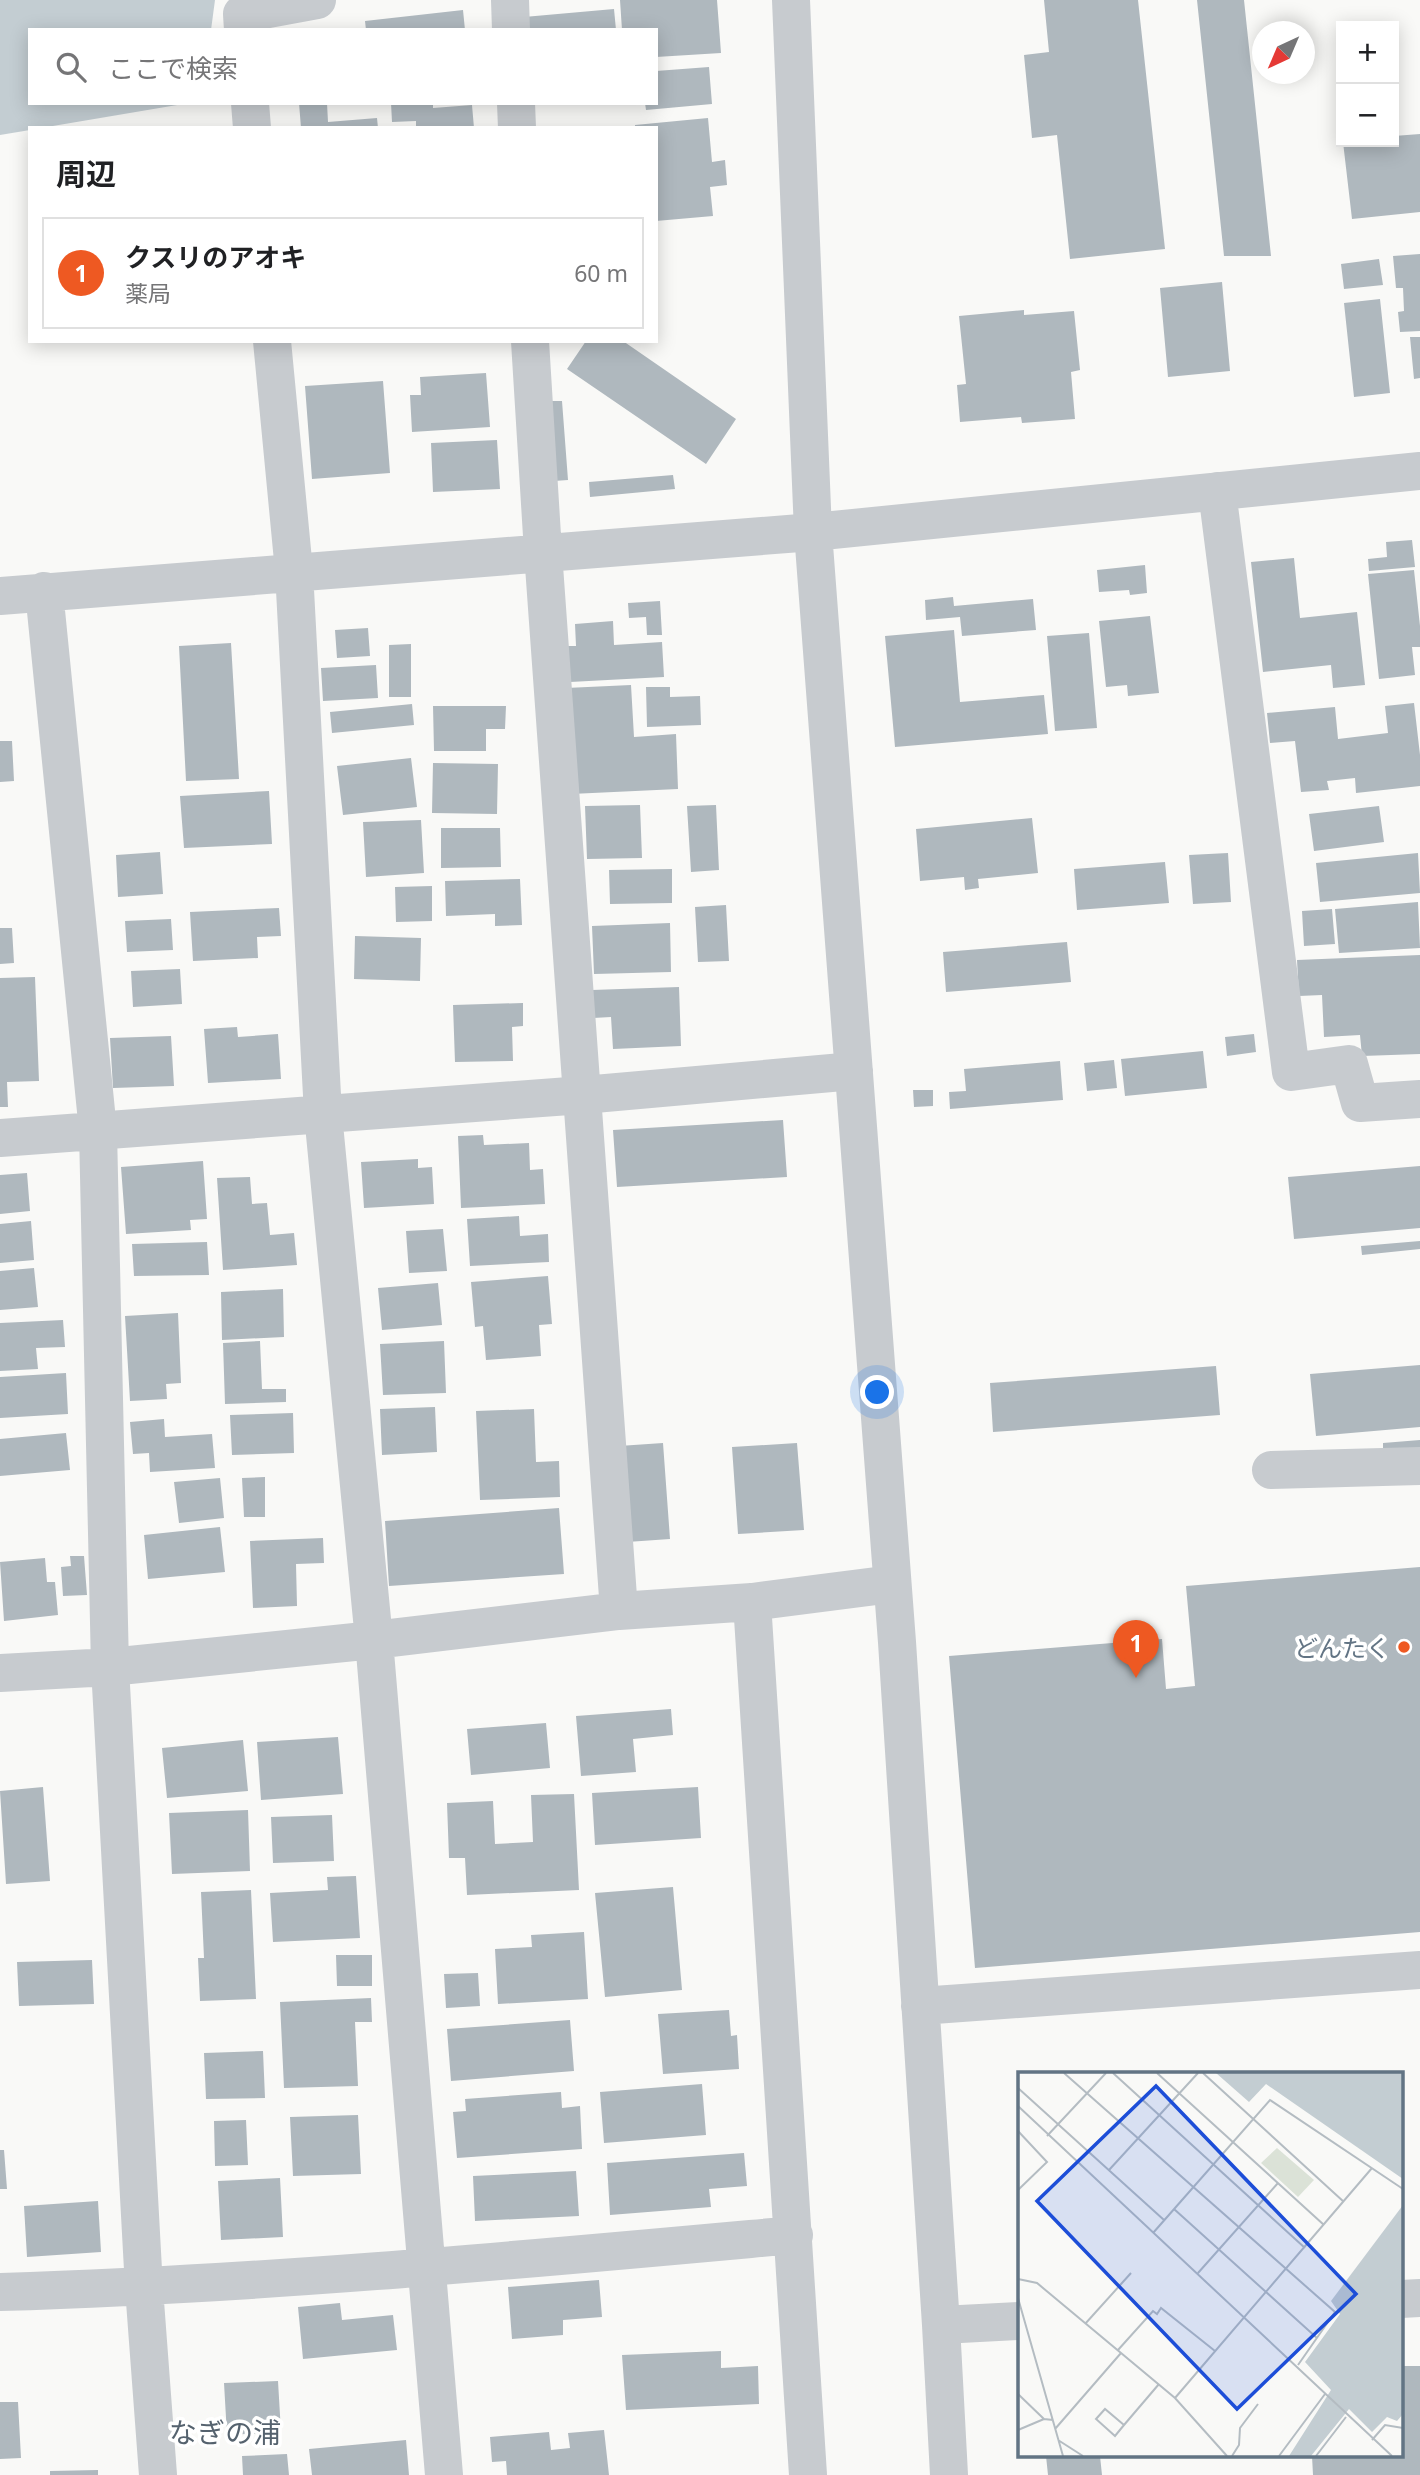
<!DOCTYPE html>
<html lang="ja">
<meta charset="utf-8">
<style>
:root{--surface:#fff;--page:#f2f2f2;--text:#202124;--muted:#757577;--line:#e0e0e0;--accent:#ee5922}
body{margin:0;font-family:"Noto Sans","Noto Sans JP",sans-serif;background:var(--page);color:var(--text)}
.controls{position:absolute;right:21px;top:21px;display:grid;overflow:hidden;border-radius:0px;box-shadow:0 4px 18px #0003}
.controls button{width:63px;height:63px;display:grid;place-items:center;padding:0;border:0;border-bottom:2px solid var(--line);background:var(--surface);color:var(--text);font:35px sans-serif}
.compass{position:absolute;left:1252px;top:21px;width:63px;height:63px;border-radius:50%;background:var(--surface);box-shadow:0 4px 18px #0003;rotate:224deg}
.you{position:absolute;left:878px;top:1393px;width:24px;height:24px;margin:-18px;border:5px solid #fff;border-radius:50%;background:#1a73e8;box-shadow:0 0 0 10px #1a73e833}
.badge{display:grid;place-items:center;width:46px;height:46px;border-radius:50%;background:var(--accent);color:#fff;font-size:23px;font-weight:700}
.pin{position:absolute;translate:-50% -58px;filter:drop-shadow(0 2px 4px #0008)}
.pin::after{content:'';position:absolute;top:37px;width:24px;height:21px;background:inherit;clip-path:polygon(0 0,100% 0,50% 100%)}
.list{margin:0;padding:0;list-style:none}
h2{display:flex;justify-content:space-between;align-items:center;height:91px;margin:0;padding:0 28px;font-size:30px}
h2 small{font-size:23px;font-weight:400;color:var(--muted)}
.list li{display:grid;grid-template-columns:46px 1fr auto;gap:21px;align-items:center;box-sizing:border-box;height:112px;margin:0 14px 14px;padding:0 14px;border:2px solid var(--line);border-radius:0px}
.list b{display:block;font-size:26px;white-space:nowrap}
.list p{margin:0;font-size:23px;white-space:nowrap;color:var(--muted)}
.list em{font-size:23px;font-style:normal;color:var(--muted)}
.icon{flex:none;width:38px;height:38px;fill:none;stroke:currentColor;stroke-width:2;stroke-linecap:round;stroke-linejoin:round}
.map{position:relative;flex:none;width:1420px;height:2475px;overflow:hidden}
.search{position:absolute;background:var(--surface);box-shadow:0 4px 18px #0003;left:28px;top:28px;width:630px;height:77px;display:flex;align-items:center;gap:18px;box-sizing:border-box;padding:0 24px;border-radius:0px;color:var(--muted);font-size:26px}
.panel{position:absolute;background:var(--surface);box-shadow:0 4px 18px #0003;left:28px;top:126px;width:630px;height:217px;border-radius:0px}
.map>svg:first-child{display:block}
</style>
<div class="map">
<svg width="1420" height="2475" viewBox="0 0 1420 2475">
<rect width="100%" height="100%" fill="#f9f9f7"/>
<path fill="#c3cdd2" d="M0 0H215L211 30H30V103H189L41 128H30V130L0 135Z"/>
<path fill="#afb8be" d="M620 0H717L721 53 656 57V30H622Z
M1044 0H1138L1165 249 1070 259 1057 135 1032 138 1024 55 1049 52Z
M1197 0H1244L1271 256H1224Z
M614 9 616 30H525L524 17Z
M463 10 465 30H366L365 21Z
M709 67 712 104 646 110 645 103H656V71Z
M299 103H327L328 122 377 118 378 128H301Z
M391 103H433V108L472 105 474 128H416V121L392 122Z
M708 118 712 162 725 160 727 185 710 187 713 216 656 221V128H635V125Z
M1420 134V212L1352 219 1343 142H1394V136Z
M1420 254V331L1400 332 1398 312 1404 311 1403 288H1396L1393 256Z
M1379 259 1383 285 1344 289 1341 264Z
M1222 282 1230 371 1168 377 1160 288Z
M1380 299 1390 393 1354 397 1344 303Z
M1024 310V315L1074 311 1080 370 1071 372 1075 419 1022 423 1021 417 960 422 957 385 966 384 959 316Z
M1410 337H1420V378L1414 379Z
M586 341H623L736 419 706 464 567 369Z
M486 373 490 427 412 432 410 395H421L420 377Z
M383 381 390 473 312 479 305 386Z
M549 401H562L568 480 554 481Z
M497 440 500 489 433 492 431 443Z
M673 475 675 489 590 497 589 482Z
M1412 540 1415 567 1369 571 1368 559 1387 557 1386 542Z
M1294 558 1300 618 1357 612 1365 685 1333 688 1331 665 1263 672 1251 562Z
M1145 565 1147 593 1130 595 1129 590 1099 592 1097 570Z
M1414 570 1420 626V647H1412L1415 675 1379 679 1368 574Z
M953 597 954 606 1033 599 1036 630 962 636 960 617 926 620 925 600Z
M660 601 662 635H647L646 617 629 618 628 603Z
M1150 616 1159 693 1128 696 1127 685 1106 687 1099 621Z
M613 621 614 645 662 642 664 677 570 682 567 646H576L575 624Z
M368 628 370 656 337 658 335 630Z
M954 630 960 702 1044 695 1048 734 895 747 885 636Z
M1089 633 1097 728 1055 731 1047 636Z
M231 643 239 779 186 781 179 646Z
M411 644V697H389V645Z
M376 665 378 698 323 701 321 668Z
M631 685 634 737 676 734 678 789 571 794 566 688Z
M646 687H670V697L700 696 701 725 647 727Z
M1414 703 1420 755V786L1356 793 1355 778 1327 781 1329 790 1301 792 1295 741 1270 743 1267 713 1335 707 1338 739 1388 733 1385 706Z
M412 704 414 725 332 733 330 712Z
M433 706H506L505 729H486V751H434Z
M0 741H12L14 781 0 782Z
M411 758 417 807 343 815 337 766Z
M433 763 498 764 497 814 432 813Z
M269 791 272 844 184 848 180 796Z
M640 805 642 858 587 859 585 806Z
M716 805 719 870 691 872 687 806Z
M1379 806 1384 842 1314 851 1309 814Z
M1032 818 1038 873 978 879 979 888 965 890 964 877 920 881 916 829Z
M421 820 424 873 366 877 363 822Z
M441 828H500L501 867 441 868Z
M160 852 163 894 118 897 116 855Z
M1228 853 1231 902 1193 904 1189 855Z
M1418 853 1420 893 1320 902 1316 863Z
M1165 862 1169 903 1077 910 1074 869Z
M672 869V903L610 904 609 870Z
M520 879 522 925 495 926V914L446 916 445 881Z
M432 886V921L396 922 395 887Z
M1418 902 1420 948 1339 953 1335 909Z
M726 905 729 961 698 962 695 907Z
M279 908 281 936 257 937 258 958 193 961 190 912Z
M1332 909 1335 944 1304 946 1302 911Z
M171 919 173 950 127 952 125 921Z
M670 923 671 972 594 974 592 926Z
M0 928H12L14 963 0 964Z
M355 936 421 938 420 981 354 979Z
M1067 942 1071 982 946 992 943 952Z
M1420 955V1054L1362 1056 1360 1035 1324 1037 1322 995 1299 996 1297 960Z
M180 969 182 1004 133 1007 131 971Z
M35 977 39 1081 7 1082 8 1107H0V978Z
M679 987 681 1046 613 1049 611 1017 593 1018 592 990Z
M523 1003V1026L512 1027 513 1061 455 1062 453 1005Z
M237 1027 238 1037 278 1034 281 1079 208 1083 204 1029Z
M1254 1034 1256 1052 1227 1056 1225 1037Z
M171 1036 174 1086 113 1088 110 1038Z
M1203 1051 1207 1088 1125 1096 1121 1059Z
M1114 1060 1117 1088 1087 1091 1084 1063Z
M1060 1061 1063 1100 950 1109 949 1092 966 1091 964 1069Z
M913 1090H933V1106L914 1107Z
M783 1120 787 1177 617 1187 613 1130Z
M483 1135 484 1145 529 1143 530 1170 543 1169 545 1204 461 1208 458 1136Z
M418 1159V1168L432 1167 434 1204 364 1208 361 1162Z
M203 1161 207 1219 190 1220 191 1230 126 1234 121 1167Z
M1420 1166V1228L1294 1239 1288 1177Z
M27 1173 30 1211 0 1214V1175Z
M250 1177 252 1204 267 1203 270 1235 294 1233 297 1265 223 1270 217 1178Z
M519 1216 520 1236 548 1234 549 1262 470 1266 467 1219Z
M31 1221 34 1260 0 1263V1224Z
M443 1229 447 1271 409 1273 406 1231Z
M1420 1241V1249L1362 1255 1361 1246Z
M207 1242 209 1275 134 1276 132 1244Z
M34 1268 38 1307 0 1310V1271Z
M548 1276 552 1324 539 1325 541 1356 486 1360 483 1326 475 1327 471 1282Z
M438 1283 442 1325 382 1330 378 1288Z
M283 1289 284 1337 222 1340 221 1292Z
M178 1313 181 1383 166 1384 167 1399 130 1401 125 1316Z
M63 1320 65 1347 36 1348 38 1369 0 1371V1323Z
M260 1341 262 1389H286V1402L225 1404 223 1343Z
M444 1341 446 1393 383 1395 380 1344Z
M1420 1365V1427L1316 1436 1310 1374Z
M1216 1366 1220 1415 993 1432 990 1383Z
M66 1373 68 1414 0 1418V1377Z
M435 1407 437 1452 382 1455 380 1409Z
M534 1409 536 1462 559 1461 560 1497 480 1500 476 1411Z
M293 1413 294 1453 232 1455 230 1415Z
M164 1419 165 1437 212 1434 215 1468 150 1472 149 1453 133 1454 130 1422Z
M66 1433 70 1470 0 1476V1439Z
M1420 1440V1449L1383 1451V1443Z
M663 1443 670 1539 627 1542 619 1446Z
M797 1443 804 1530 738 1534 732 1447Z
M265 1477V1517H244L242 1478Z
M220 1478 224 1518 179 1523 174 1482Z
M559 1508 564 1574 389 1586 385 1521Z
M220 1527 225 1572 148 1579 144 1535Z
M323 1538 324 1563 296 1564 297 1606 253 1608 250 1541Z
M70 1556H84L87 1595 63 1596 61 1567 71 1566Z
M45 1558 47 1582H55L58 1615 4 1621 0 1562Z
M1420 1567V1932L975 1968 949 1656 1162 1639 1166 1689 1195 1686 1186 1586Z
M671 1709 673 1735 633 1739 636 1772 581 1776 576 1716Z
M546 1723 550 1768 471 1775 467 1729Z
M338 1737 343 1794 261 1800 257 1742Z
M243 1740 248 1791 167 1798 162 1748Z
M43 1787 50 1881 6 1884 0 1791Z
M698 1787 701 1838 595 1845 592 1793Z
M574 1794 579 1890 467 1895 465 1858H449L447 1803 493 1801 495 1844 533 1842 531 1795Z
M248 1810 250 1871 172 1874 169 1813Z
M332 1815 334 1861 273 1863 271 1817Z
M356 1876 360 1938 273 1942 270 1893 328 1890 327 1877Z
M673 1887 682 1990 605 1997 595 1893Z
M251 1890 256 1999 200 2001 198 1958H204L201 1892Z
M584 1932 588 1999 498 2004 495 1949 532 1947 531 1935Z
M336 1955H372V1986H337Z
M92 1960 94 2004 19 2006 17 1962Z
M478 1973 480 2006 446 2008 444 1974Z
M371 1998 372 2022H355L358 2086 284 2088 280 2002Z
M729 2010 731 2036 737 2035 739 2069 663 2074 658 2014Z
M570 2020 574 2071 451 2081 447 2029Z
M263 2051 265 2098 206 2099 204 2053Z
M702 2084 706 2135 604 2143 600 2092Z
M561 2092 562 2108 580 2106 582 2149 457 2158 453 2112 466 2111 465 2099Z
M358 2115 361 2174 293 2176 290 2117Z
M246 2120 248 2165 215 2166 214 2121Z
M0 2150H4L7 2189H0Z
M744 2153 747 2186 709 2189 711 2207 610 2215 607 2163Z
M576 2171 579 2216 475 2221 473 2176Z
M280 2178 283 2237 221 2240 218 2181Z
M98 2201 101 2252 27 2257 24 2206Z
M599 2280 602 2317 563 2320V2335L512 2339 508 2287Z
M340 2303 342 2320 393 2315 397 2350 303 2359 298 2307Z
M721 2351V2368L758 2366 759 2404 626 2410 622 2355Z
M1401 2366H1420V2475H1313L1312 2456H1401Z
M278 2381 281 2432 227 2435 224 2383Z
M0 2402H18L21 2458 0 2459Z
M604 2430 609 2475H507L506 2461 492 2462 490 2437 549 2432 551 2450 570 2448 568 2433Z
M406 2440 409 2475H312L309 2449Z
M287 2454 289 2475H243L242 2456Z
M1046 2456H1100L1102 2475H1048Z
M98 2470V2475H50V2471Z"/>
<g fill="none" stroke-linecap="round" stroke-linejoin="round">
<path stroke="#c7cbcf" stroke-width="38" d="M510 0 511 30
M791 0 813 532 897 1642 941 2325 949 2475
M243 30 242 14 317 0
M250 103 252 128
M516 103 517 128
M272 341 294 571 323 1114 374 1640 444 2475
M530 341 543 552 619 1611
M1217 491 1291 1072 1349 1064 1360 1103 1420 1099
M44 591 98 1131 110 1667 144 2288 158 2475
M0 596 813 532 1420 471
M0 1138 583 1095 854 1071
M1271 1470 1420 1466
M752 1602 808 2475
M0 1673 110 1667 374 1640 619 1611 752 1602 892 1584
M920 2006 1420 1970
M0 2292C266 2284 530 2259 794 2235
M1401 2299 1420 2298
M941 2325 1019 2321"/>
</g>
<circle fill="#ee5922" stroke="#fff" stroke-width="2.5" cx="1404" cy="1647" r="7"/>
<g text-anchor="middle" dominant-baseline="central" stroke-width="7" stroke-linejoin="round" paint-order="stroke">
<g font-size="24" fill="#627484" stroke="#fff" text-anchor="end">
<text x="1390" y="1647">どんたく</text>
</g>
<g font-size="28" fill="#55626e" stroke="#fff">
<text x="225" y="2432">なぎの浦</text>
</g>
</g>
<g transform="translate(1018 2072)">
<rect width="385" height="385" fill="#f9f9f7"/>
<path d="M259 76 296 108 280 125 243 91Z" fill="#dbe2d7"/>
<path d="M198 1H385V107L248 12 231 30ZM385 133V342L379 349 369 345 354 360 331 337 293 384H271L313 318 287 290 322 242 313 229Z" fill="#c3cdd2"/>
<path fill="none" stroke="#b4bcc2" stroke-width="2" d="M46 1 317 240 280 293M95 1 287 176M139 1 306 153M185 1 326 130M0 16 146 148M0 34 374 384M0 59 29 90 0 118M29 64 88 1M91 98 180 1M156 137 299 266M135 161 252 28 385 117M180 201 260 111M0 207 19 211 157 326 209 384M0 226 45 384M67 252 113 201M100 278 135 239 139 242 143 236 197 279M0 322 26 347 35 348M157 326 354 96M106 353 87 337 78 347 97 364 106 353 141 312M37 357 103 281M0 358 26 347M40 368 65 384M354 368 367 353 385 356M214 384 221 373 222 356 240 332M261 384 307 322M298 384 328 345"/>
<path fill="#1d4ed8" fill-opacity="0.15" stroke="#1d4ed8" stroke-width="3.5" d="M138 14 338 222 219 337 19 129Z"/>
<rect width="385" height="385" fill="none" stroke="#627484" stroke-width="3.5"/>
</g>
</svg>
<div class="controls">
<button>+</button>
<button>−</button>
</div>
<svg class="compass" viewBox="-18 -18 36 36"><path d="M0-13l5 13h-10z" fill="#e53935"/><path d="M0 13l5-13h-10z" fill="#757577"/></svg>
<div class="you"></div>
<div class="pin badge" style="left:1136px;top:1678px">1</div>
<div class="search"><svg class="icon" aria-label="search" viewBox="0 0 24 24"><circle cx="10" cy="10" r="6"/><path d="M15 15l6 6"/></svg>ここで検索</div>
<section class="panel">
<h2>周辺<small></small></h2>
<ul class="list">
<li><span class="badge">1</span><div><b>クスリのアオキ</b><p>薬局</p></div><em>60 m</em></li>
</ul>
</section>
</div>
